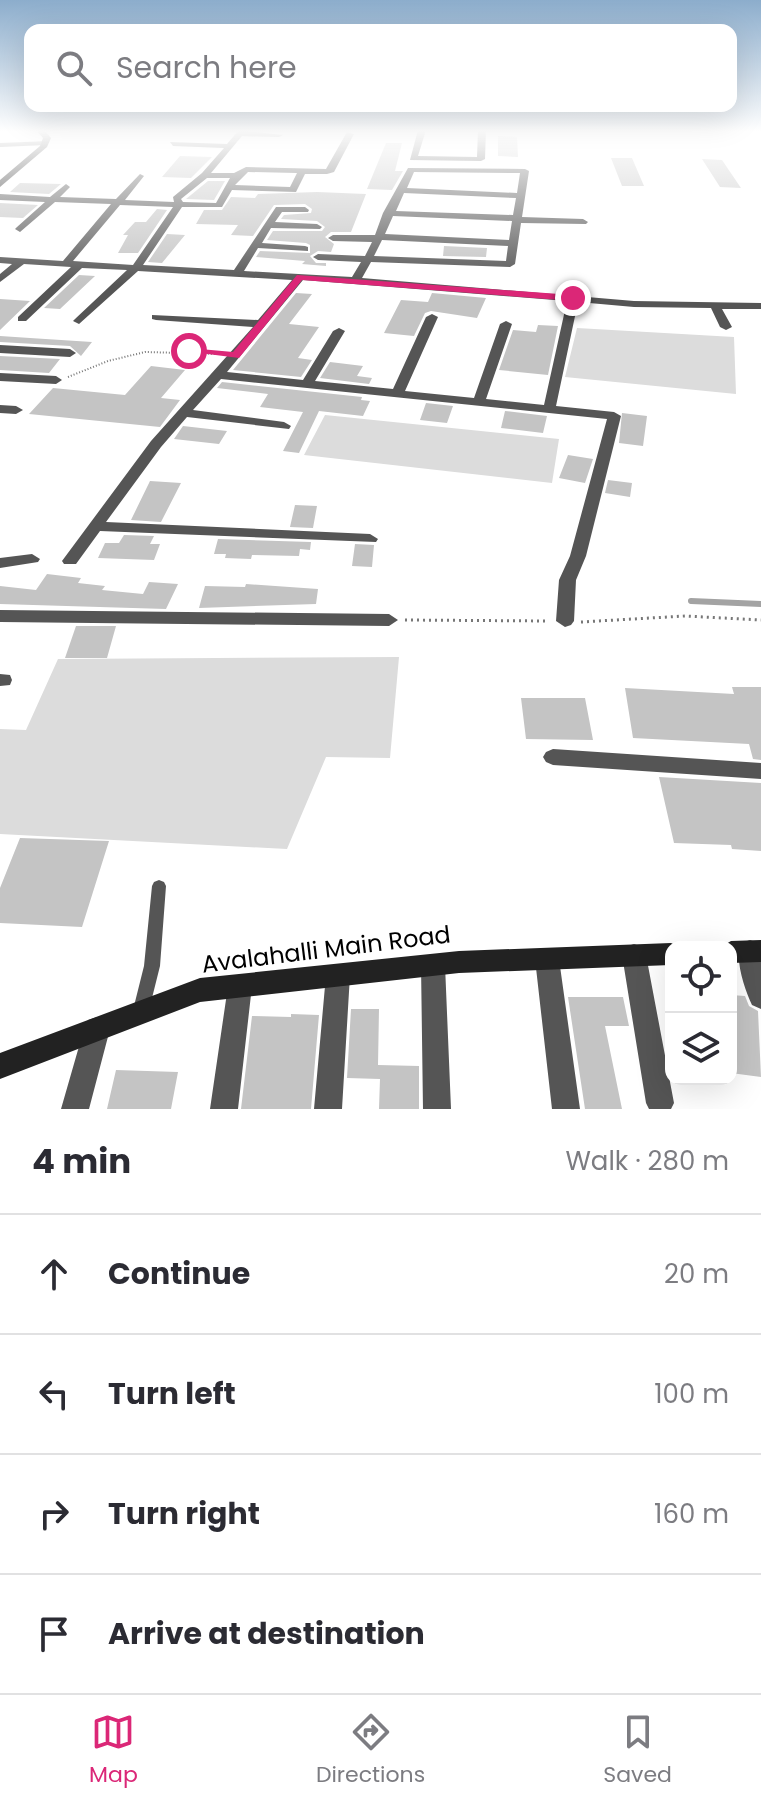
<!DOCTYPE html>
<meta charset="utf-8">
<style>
:root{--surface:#fff;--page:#f7f7f7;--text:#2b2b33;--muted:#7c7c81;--line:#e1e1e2;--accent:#db2777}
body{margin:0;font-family:Poppins,sans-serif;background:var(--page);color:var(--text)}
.controls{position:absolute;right:24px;bottom:24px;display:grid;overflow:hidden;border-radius:16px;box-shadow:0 8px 32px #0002}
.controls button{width:72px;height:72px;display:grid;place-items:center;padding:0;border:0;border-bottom:2px solid var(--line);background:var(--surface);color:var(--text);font:40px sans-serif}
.stop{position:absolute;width:24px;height:24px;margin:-18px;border:6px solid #db2777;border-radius:50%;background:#fff}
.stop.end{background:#db2777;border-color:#fff;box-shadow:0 2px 8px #0008}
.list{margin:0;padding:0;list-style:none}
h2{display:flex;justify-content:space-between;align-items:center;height:104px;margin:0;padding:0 32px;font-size:34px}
h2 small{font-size:26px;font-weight:400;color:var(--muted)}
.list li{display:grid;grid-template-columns:52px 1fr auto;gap:24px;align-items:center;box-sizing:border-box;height:120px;padding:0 32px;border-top:2px solid var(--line)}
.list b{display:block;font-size:30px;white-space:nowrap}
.list em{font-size:26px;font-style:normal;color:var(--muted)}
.icon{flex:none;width:44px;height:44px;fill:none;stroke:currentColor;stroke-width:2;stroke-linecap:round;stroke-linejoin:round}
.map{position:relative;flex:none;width:761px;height:1109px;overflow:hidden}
.search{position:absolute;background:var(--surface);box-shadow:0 8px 32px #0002;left:24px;right:24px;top:24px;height:88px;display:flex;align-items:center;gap:20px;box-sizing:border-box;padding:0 28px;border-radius:16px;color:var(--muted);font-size:30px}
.sheet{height:584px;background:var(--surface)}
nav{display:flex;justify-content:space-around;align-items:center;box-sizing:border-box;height:112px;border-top:2px solid var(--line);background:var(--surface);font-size:22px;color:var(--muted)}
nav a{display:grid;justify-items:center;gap:4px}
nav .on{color:var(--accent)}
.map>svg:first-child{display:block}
</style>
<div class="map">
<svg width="761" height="1109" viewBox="0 0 761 1109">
<rect width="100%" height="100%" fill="#fff"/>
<path fill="#dcdcdc" d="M577 328 734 337 736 394 565 377Z
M325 415 559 439 552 483 304 455Z
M399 657 390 758 326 757 287 849 0 834V729L26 730 58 659Z"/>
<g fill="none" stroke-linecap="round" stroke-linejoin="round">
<path stroke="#a3a3a3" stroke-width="6" d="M691 601 761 604"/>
</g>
<path fill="#c4c4c4" d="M498 136 517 137 518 157 498 156Z
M386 143H402L395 171H403L392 190 367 189Z
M180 156 212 157 191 178 162 177Z
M611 158H632L644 186H622Z
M702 159 722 160 741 188 720 187Z
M208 181H225L214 200 186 199Z
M20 183 61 184 49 194 10 192Z
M317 192 366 194 351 232H331L325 237 334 244 331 252 318 251 310 256 316 263H326V266L302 264 305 261 256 257 260 251 310 253V245L306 243 267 240 273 231H322L325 227 317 221 281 219 284 215 311 213 312 209 305 204 274 205 253 236 231 235 238 225 196 224 204 210H222L231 197 255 198 258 194Z
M0 203 38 205 23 218 0 217Z
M157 209 167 210 138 253H118L128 235H123L135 222H146Z
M167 234 185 235 162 263 148 262Z
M444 246 487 248 486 257 443 256Z
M79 275 95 276 60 309 44 308Z
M296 293 312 294 289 324 319 327 298 358 312 360 301 377 233 370Z
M432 293 486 298 477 318 431 311 425 313 414 336 384 333 401 300 428 302Z
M0 299 30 301 0 330Z
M538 325 558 326 548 375 499 370 513 330 536 332Z
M0 336 30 338 92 342 81 356 70 346 0 342Z
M0 356 60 359 49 373 0 370Z
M330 362 363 366 357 376 372 378 369 384 320 378Z
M151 366 185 370 161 398 180 400 160 427 29 414 53 388 125 395Z
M222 382 362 397 361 400 370 401 363 416 319 411 299 453 283 451 303 412 260 407 268 394 217 388Z
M426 403 453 406 447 423 420 420Z
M505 411 547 416 543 433 501 428Z
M622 413 647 416 643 446 619 443Z
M183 426 227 431 219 444 174 439Z
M568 455 593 459 585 483 559 478Z
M608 480 632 483 630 497 605 493Z
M150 481 181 483 161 522 131 520Z
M295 505 317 506 313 528 290 527Z
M124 535 154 536 150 544H160L154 560 98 558 105 543H119Z
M218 539 311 542 310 550 300 549 299 556 252 555 251 559 225 558 226 554H214Z
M355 544 374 545 372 567 352 566Z
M47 574 81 578 78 583 105 586 102 590 143 594 149 582 178 584 166 609 0 604V586L36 590Z
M246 584 318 589 316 604 199 608 205 586 245 587Z
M76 626H116L107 658H65Z
M732 687H761V760L753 759 749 744 633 738 625 688 734 694Z
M521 698H585L593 740 526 739Z
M659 777 761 783V851L732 849 731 845 674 843Z
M20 838 109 841 82 927 0 923V888Z
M731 995 745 996 749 1006 758 1011 761 1077 731 1073Z
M568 997H623L629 1026H605L622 1109H585Z
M351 1009H379L378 1065 419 1066V1109H379L380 1079 347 1078Z
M291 1014 319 1015 311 1109H241L252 1016 291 1017Z
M116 1070 178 1072 171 1109H107Z"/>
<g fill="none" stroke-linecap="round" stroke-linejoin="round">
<path stroke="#777" stroke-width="2" stroke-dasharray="1 2" stroke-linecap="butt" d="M68 377 108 361 145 352 216 354"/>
<path stroke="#777" stroke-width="3" stroke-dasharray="2 4" stroke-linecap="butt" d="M405 620 549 621
M581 622 685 616 761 620"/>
<path fill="#555" fill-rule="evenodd" d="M159 880 164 882 166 886 160 966 149 1010 147 1015 141 1018 135 1015 133 1010 144 966 152 886 154 882Z"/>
<path fill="#555" fill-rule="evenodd" d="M239 130 283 135 279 137 242 136 211 173H234L246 167 326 169 347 132 354 134 334 172 327 174H305L296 192 232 190 222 207H182L143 265 234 270 276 207H305L309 210 308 212H282L275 222 317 224 322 227 320 229 271 228 262 243 305 246 308 247V251L258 248 244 271 352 277 361 262 318 260 313 257 318 254 365 256 372 242 333 241 328 238 333 235H375L383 213 408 168 525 169 529 171 522 217 583 219 588 222 586 224 521 223 515 264 510 267 371 262 362 278 634 301 761 303V309H722L732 327 726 330 720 327 711 308 634 307 578 302 556 406 614 412 621 416 586 556 576 580 574 621 571 625 565 627 556 621 559 580 570 556 607 419 221 379 193 410 284 422 291 426 289 429 187 417 161 447 106 522 370 534 378 539 376 542 100 531 76 564H64L62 561 151 441 253 327 156 320 152 319V315L258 320 292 280 138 271 79 324 73 321 75 319 127 270 82 268 26 321H18V317L71 267 24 264 0 282V274L12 264 0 263V257L63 261 111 204 55 202 20 232 15 229 17 227 45 202 0 200V194L50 197 66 184 70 187 60 197 116 199 140 174 144 176 125 200 174 202 173 197 202 173 224 148 173 146 170 142 227 144ZM248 172 297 173 290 187 235 185ZM414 172 520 173 517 193 407 188ZM207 178H230L216 203 183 202 181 199ZM404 193 516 198 513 215 396 211ZM120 205 173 207 133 265 73 261ZM393 216 512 221 509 240 385 234ZM382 240 508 246 506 261 374 256ZM303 280 567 301 544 405 486 399 512 324 506 321 500 324 474 398 405 391 438 317 432 314 426 317 393 389 315 381 345 331 339 328 333 331 303 380 227 372Z
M418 130H426L418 156 477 157 478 130H486L485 159 481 161 410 160Z
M49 141 46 145 0 147V143Z
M0 345 70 349 76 353 70 357 0 353Z
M0 373 56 376 62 380 56 384 0 381Z
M0 405 16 406 23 410 16 414 0 413Z
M32 554 40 559 38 562 0 568V558Z
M0 610 389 614 398 620 389 626 0 622Z
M0 674 10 675 12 680 10 685 0 686Z
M553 749 761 763V779L553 765 546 762 543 757 546 752Z
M750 940 759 943 761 949V1009L752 1005C745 990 734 959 741 943Z
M634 944 643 947 646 955 674 1103 671 1109H649L646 1103 622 955 625 947Z
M547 948 556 951 559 959 580 1109H552L535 959 538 951Z
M433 954 442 957 445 965 451 1109H423L421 965 424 957Z
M338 964 347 967 350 975 342 1109H314L326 975 329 967Z
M240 974 249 978 252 986 238 1109H210L228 986 231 978Z
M97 1017 106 1020 110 1029 89 1109H61L84 1029 88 1020Z"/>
<path fill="#222" fill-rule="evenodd" d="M36 130H44L51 138 47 147 0 187V180L40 146 43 138Z
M761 940V962L731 963V947H721L731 941Z
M671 943 680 947H671V965L459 973 200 1002 0 1079V1053L200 978 459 951Z"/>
</g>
<linearGradient id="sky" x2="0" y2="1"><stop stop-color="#8cadcc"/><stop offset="0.46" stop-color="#fff"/><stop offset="1" stop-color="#fff" stop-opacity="0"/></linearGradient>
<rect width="761" height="285" fill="url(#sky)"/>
<path fill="#db2777" d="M297 275 573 295 578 298 573 301 302 280 239 358 184 351 189 348 233 352Z"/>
<g text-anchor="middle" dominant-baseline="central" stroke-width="7" stroke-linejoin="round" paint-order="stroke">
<g font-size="24" fill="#000" stroke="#fff">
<text transform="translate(326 949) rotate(-7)">Avalahalli Main Road</text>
</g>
</g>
</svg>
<div class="controls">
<button><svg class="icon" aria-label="locate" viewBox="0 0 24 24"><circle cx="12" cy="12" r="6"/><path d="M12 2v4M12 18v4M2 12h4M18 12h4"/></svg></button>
<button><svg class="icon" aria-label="layers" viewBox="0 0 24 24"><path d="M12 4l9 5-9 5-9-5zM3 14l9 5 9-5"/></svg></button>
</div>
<div class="stop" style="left:189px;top:351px"></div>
<div class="stop end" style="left:573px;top:298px"></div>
<div class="search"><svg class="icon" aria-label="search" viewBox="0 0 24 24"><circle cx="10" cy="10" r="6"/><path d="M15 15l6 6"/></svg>Search here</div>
</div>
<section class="sheet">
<h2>4 min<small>Walk · 280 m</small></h2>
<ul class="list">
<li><svg class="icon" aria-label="ahead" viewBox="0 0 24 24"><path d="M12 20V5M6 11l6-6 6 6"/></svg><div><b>Continue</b></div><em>20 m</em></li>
<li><svg class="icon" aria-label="left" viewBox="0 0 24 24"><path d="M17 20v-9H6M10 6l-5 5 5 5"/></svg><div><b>Turn left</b></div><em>100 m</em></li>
<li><svg class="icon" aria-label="right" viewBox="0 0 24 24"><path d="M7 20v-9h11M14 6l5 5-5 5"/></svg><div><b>Turn right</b></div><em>160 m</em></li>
<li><svg class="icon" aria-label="arrive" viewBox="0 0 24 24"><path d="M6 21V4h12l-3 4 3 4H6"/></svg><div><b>Arrive at destination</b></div></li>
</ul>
</section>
<nav>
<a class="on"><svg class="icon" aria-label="map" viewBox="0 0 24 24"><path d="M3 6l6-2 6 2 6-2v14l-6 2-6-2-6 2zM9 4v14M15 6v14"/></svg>Map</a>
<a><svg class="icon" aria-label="directions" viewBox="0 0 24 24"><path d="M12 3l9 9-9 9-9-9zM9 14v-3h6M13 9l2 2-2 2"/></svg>Directions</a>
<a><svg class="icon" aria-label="saved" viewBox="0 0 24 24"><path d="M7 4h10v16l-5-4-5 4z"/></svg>Saved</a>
</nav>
